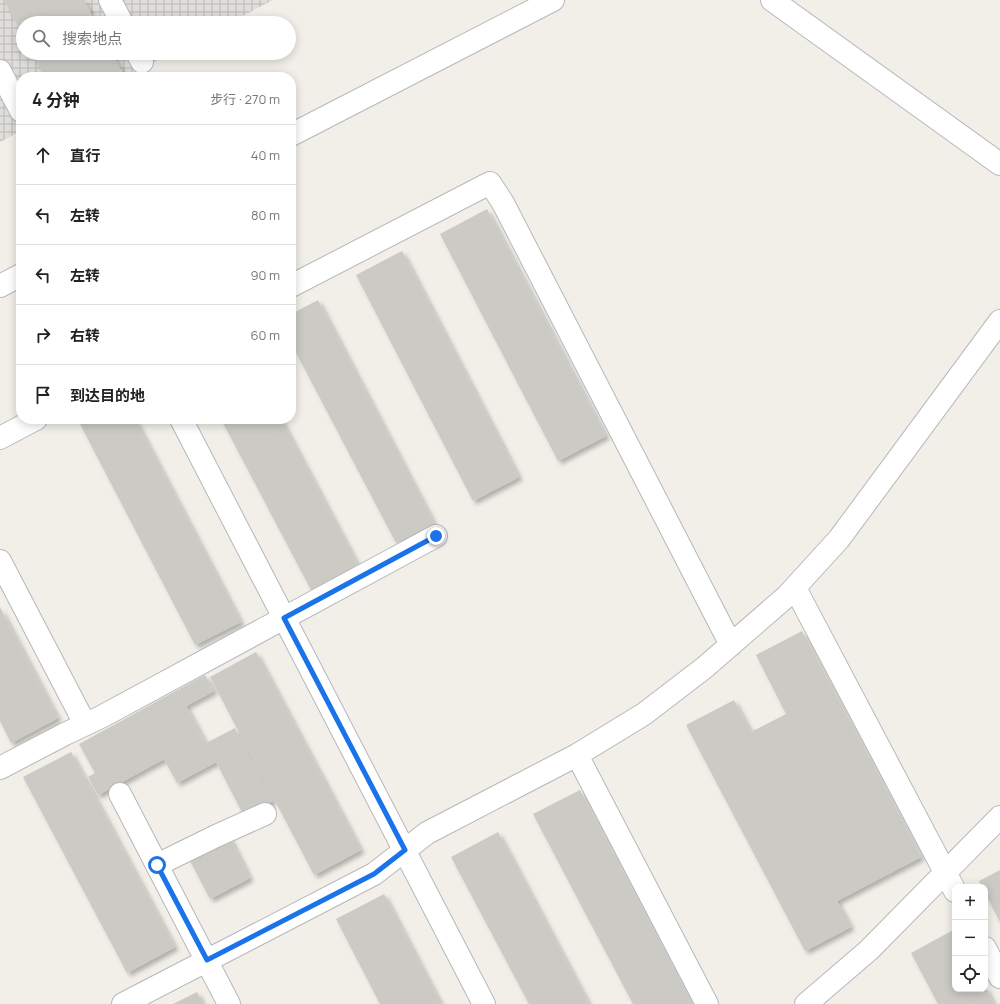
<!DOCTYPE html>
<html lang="zh">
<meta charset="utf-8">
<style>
:root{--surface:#fff;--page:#f6f6f6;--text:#222;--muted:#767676;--line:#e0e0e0}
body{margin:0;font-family:Manrope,"Noto Sans SC",sans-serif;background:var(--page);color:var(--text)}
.controls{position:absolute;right:12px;bottom:12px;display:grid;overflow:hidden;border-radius:8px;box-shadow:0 2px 10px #0003}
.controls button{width:36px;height:36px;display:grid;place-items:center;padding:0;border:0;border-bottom:1px solid var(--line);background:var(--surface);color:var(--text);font:20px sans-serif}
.stop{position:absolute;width:12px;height:12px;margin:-9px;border:3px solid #1a73e8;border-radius:50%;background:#fff}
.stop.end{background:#1a73e8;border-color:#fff;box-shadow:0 1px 4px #0008}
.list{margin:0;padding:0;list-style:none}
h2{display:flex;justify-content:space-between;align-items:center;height:52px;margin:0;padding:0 16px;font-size:17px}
h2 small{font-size:13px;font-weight:400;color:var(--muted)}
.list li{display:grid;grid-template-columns:26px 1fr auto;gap:12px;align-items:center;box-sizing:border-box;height:60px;padding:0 16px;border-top:1px solid var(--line)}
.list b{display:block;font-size:15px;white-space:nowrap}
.list em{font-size:13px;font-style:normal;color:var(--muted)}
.icon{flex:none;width:22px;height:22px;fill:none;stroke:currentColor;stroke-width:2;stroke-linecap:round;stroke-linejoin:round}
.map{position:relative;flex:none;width:1000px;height:1004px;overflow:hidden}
.search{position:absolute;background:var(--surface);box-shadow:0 2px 10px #0003;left:16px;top:16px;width:280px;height:44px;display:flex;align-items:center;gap:10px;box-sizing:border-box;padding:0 14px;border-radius:22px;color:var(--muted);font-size:15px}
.panel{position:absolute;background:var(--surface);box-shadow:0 2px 10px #0003;left:16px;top:72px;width:280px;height:352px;border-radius:16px}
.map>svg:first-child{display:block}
</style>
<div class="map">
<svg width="1000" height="1004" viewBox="0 0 1000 1004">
<defs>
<pattern id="industrial-grid" width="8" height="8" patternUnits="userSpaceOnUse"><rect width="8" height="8" fill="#e0deda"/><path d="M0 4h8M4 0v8" fill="none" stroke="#b9b8b5"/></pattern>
<filter id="shadow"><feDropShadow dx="3.5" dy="3.5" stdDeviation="2" flood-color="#0004"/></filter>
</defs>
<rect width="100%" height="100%" fill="#f1efe8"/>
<path fill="url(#industrial-grid)" d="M0 0H273L229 23H23V53H171L125 77H21V131L0 142Z"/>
<path fill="#cccac5" filter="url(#shadow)" d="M4 0H84L96 23H23V35Z
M32 53H112L124 75 121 77H45Z
M487 209 606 436 558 461 440 234Z
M402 251 519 477 473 501 356 275Z
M318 300 434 523 396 543 291 343V314Z
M88 419H135L241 622 195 645 80 424Z
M221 419H281L358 565 311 590Z
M0 607 58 718 11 743 0 721Z
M802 631 921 857 837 901 851 927 805 951 686 725 734 700 751 732 786 714 756 655Z
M256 652 361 850 314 875 210 677Z
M205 675 214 691 186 706 206 743 235 728 273 801 244 816 216 762 177 783 164 759 98 795 88 777 95 773 79 744Z
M71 752 175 947 127 973 23 777Z
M580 790 693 1004H633L533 814Z
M498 832 589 1004H529L451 857Z
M229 836 250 878 210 899 188 857Z
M1000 870V922L985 893V887H982L979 881Z
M384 894 441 1004H380L336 919Z
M955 929V989H985V986L994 1004H938L911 953Z
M197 992 203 1004H173Z"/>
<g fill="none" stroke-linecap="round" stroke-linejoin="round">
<g stroke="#b5b8bc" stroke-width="24">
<path id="minor" d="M110 0 122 23
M772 0 1000 164
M137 53 142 62
M0 71 21 111
M291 135 553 0
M0 286 21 275
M291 286 490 183 503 203 731 645
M181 419 484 1004
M0 438 36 419
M0 561 85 724
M795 588 955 891
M577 755 707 1004
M0 768 65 734 101 717 436 536
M120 794 229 1004
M157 865 216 836 265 814
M985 948 1000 977
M123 1004 374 874 427 833 577 755 644 714 704 668 787 596 839 539 1000 321
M806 1004 869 950 1000 817"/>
</g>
<use href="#minor" stroke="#fff" stroke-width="22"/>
</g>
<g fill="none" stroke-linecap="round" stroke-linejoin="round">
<path stroke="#1a73e8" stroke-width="5" d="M157 865 207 960 374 874 405 850 284 618 436 536"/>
</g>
</svg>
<div class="controls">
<button>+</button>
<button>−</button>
<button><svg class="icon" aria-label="locate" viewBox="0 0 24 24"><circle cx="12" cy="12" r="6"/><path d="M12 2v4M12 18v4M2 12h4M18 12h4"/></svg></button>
</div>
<div class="stop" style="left:157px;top:865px"></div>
<div class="stop end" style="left:436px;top:536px"></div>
<div class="search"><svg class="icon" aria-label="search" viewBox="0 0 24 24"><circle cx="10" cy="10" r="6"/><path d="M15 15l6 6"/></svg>搜索地点</div>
<section class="panel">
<h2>4 分钟<small>步行 · 270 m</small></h2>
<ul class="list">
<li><svg class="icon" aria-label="ahead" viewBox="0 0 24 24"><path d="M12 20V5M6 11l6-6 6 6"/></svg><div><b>直行</b></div><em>40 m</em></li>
<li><svg class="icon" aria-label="left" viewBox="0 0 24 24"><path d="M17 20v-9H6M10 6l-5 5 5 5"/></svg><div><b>左转</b></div><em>80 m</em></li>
<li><svg class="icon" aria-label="left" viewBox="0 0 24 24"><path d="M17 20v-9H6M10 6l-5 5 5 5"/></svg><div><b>左转</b></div><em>90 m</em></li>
<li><svg class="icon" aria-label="right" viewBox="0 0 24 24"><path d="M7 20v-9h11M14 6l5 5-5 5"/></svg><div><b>右转</b></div><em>60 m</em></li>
<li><svg class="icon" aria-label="arrive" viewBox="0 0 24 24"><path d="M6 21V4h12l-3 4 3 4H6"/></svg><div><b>到达目的地</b></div></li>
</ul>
</section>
</div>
